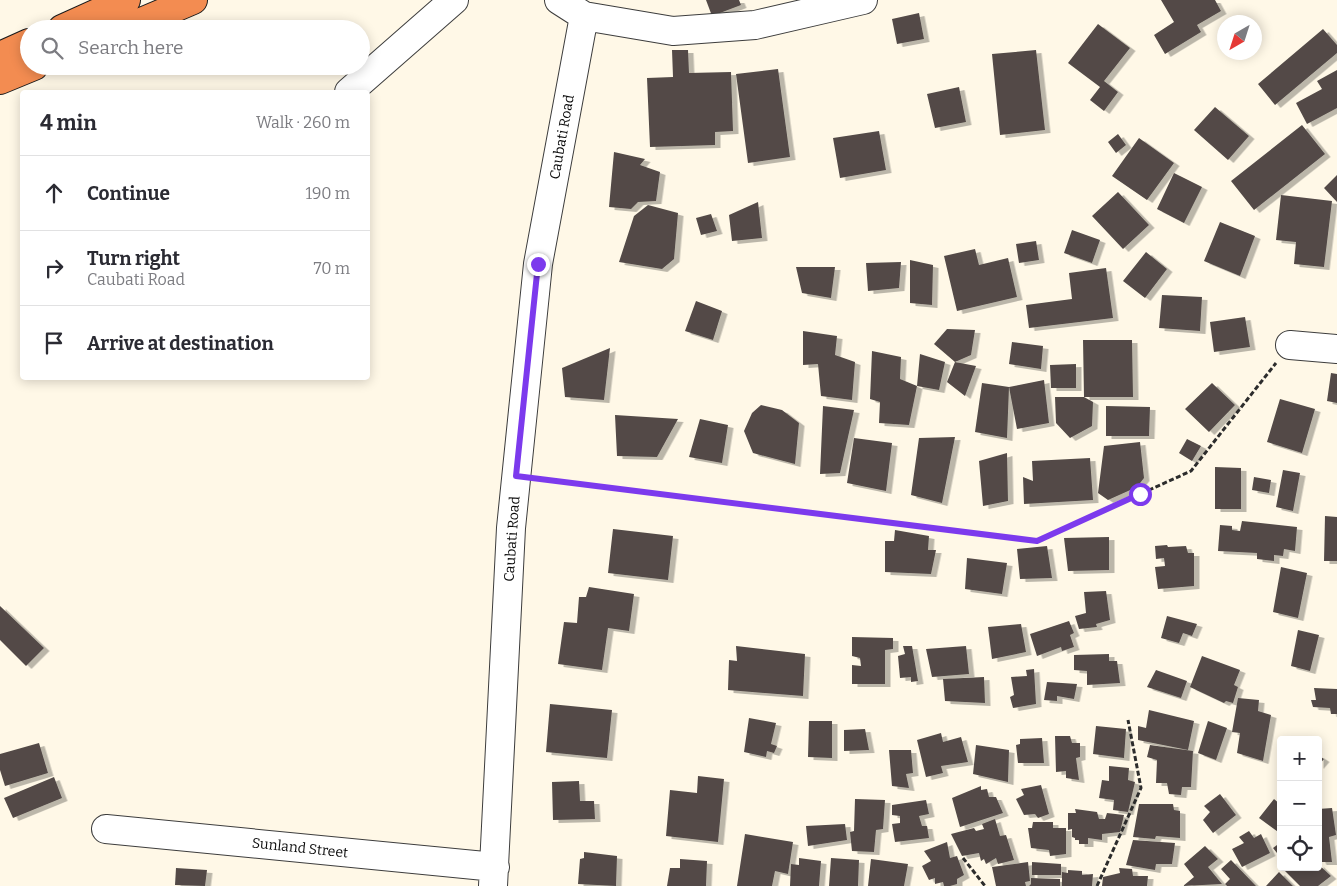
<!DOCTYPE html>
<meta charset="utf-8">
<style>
:root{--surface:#fff;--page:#f2f2f3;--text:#2b2b33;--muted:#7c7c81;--line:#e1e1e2}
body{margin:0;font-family:Bitter,serif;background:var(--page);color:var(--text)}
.controls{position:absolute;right:15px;bottom:15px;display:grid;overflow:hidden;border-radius:5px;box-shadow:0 2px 12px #0003}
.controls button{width:45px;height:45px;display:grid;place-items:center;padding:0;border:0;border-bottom:1px solid var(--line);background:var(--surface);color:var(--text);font:25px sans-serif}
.compass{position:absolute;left:1217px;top:15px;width:45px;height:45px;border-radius:50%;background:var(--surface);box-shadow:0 2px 12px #0003;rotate:219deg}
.stop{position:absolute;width:15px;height:15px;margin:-11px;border:4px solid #7c3aed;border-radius:50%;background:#fff}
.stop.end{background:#7c3aed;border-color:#fff;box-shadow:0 1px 5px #0008}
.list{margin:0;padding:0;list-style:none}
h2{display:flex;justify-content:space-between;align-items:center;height:65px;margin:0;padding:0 20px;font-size:21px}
h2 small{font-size:16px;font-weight:400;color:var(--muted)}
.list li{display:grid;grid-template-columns:32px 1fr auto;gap:15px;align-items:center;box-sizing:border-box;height:75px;padding:0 20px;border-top:1px solid var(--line)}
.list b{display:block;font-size:19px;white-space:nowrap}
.list p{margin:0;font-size:16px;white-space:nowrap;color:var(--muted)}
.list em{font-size:16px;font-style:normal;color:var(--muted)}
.icon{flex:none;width:28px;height:28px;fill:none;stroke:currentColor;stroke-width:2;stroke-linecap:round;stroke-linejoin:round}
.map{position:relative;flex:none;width:1337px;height:886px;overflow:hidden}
.search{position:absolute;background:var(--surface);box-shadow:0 2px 12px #0003;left:20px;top:20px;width:350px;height:55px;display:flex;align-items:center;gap:12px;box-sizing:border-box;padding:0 18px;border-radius:28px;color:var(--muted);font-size:19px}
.panel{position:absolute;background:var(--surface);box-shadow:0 2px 12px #0003;left:20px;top:90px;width:350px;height:290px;border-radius:5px}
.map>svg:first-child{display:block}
</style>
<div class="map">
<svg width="1337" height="886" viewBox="0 0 1337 886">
<defs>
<filter id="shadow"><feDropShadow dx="5.5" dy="3" stdDeviation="0" flood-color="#0004"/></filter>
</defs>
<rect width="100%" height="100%" fill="#fff8e7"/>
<path fill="#524a47" filter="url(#shadow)" d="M706 0H739L741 5 712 16Z
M1161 0H1215L1221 11 1197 25 1201 32 1165 54 1154 35 1174 22Z
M919 13 924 39 897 44 892 19Z
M1098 24 1130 48 1104 81 1118 92 1104 111 1090 100 1100 87 1068 63Z
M1323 29 1337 45V53L1275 105 1258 84Z
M672 50H688L689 73 731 72 733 131 715 132V145L650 147 647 78 673 77Z
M1036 50 1045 130 1000 135 992 54Z
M778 69 790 157 748 163 736 74Z
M1337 70V108L1307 124 1296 103 1322 89 1317 81Z
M959 87 966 122 935 128 927 94Z
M1215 107 1249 136 1228 160 1194 130Z
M1302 125 1325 154 1254 210 1231 181Z
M879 131 886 170 840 178 833 138Z
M1118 134 1126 145 1116 153 1108 142Z
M1139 138 1174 163 1147 200 1112 176Z
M614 152 645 159 640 165 660 172 656 201 638 202 631 209 609 207Z
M1174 173 1202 187 1184 223 1157 209Z
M1337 175V202L1324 188Z
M1118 192 1149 225 1123 249 1092 216Z
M1281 195 1332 201 1324 267 1294 264 1296 242 1276 240Z
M758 202 762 238 732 241 729 215Z
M648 205 678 213 674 259 662 269 619 262 634 216Z
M711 214 717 231 701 235 696 218Z
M1220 222 1255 236 1240 276 1204 261Z
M1072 230 1100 240 1092 263 1064 253Z
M1036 241 1039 260 1019 263 1016 244Z
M975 249 979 265 1008 258 1017 297 957 311 944 256Z
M1146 252 1167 269 1145 298 1123 281Z
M910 260 933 265 932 305 910 303Z
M901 262 899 288 868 291 866 263Z
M796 267H835L831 298 802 293Z
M1106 268 1113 318 1029 328 1026 305 1072 299 1069 273Z
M1162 295 1202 297 1200 331 1159 328Z
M696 301 722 311 713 340 685 331Z
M1245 317 1250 347 1214 352 1210 322Z
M947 329 975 330 971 355 955 362 934 344Z
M803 331 837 336 835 355 855 362 852 400 821 396 818 364 803 365Z
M1083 340H1132L1133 397H1084L1093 402 1092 426 1070 438 1056 423 1055 397H1084Z
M1012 342 1043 346 1041 369 1009 364Z
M610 348 604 400 565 397 562 368Z
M872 351 901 357 900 379 917 386 909 425 879 423 880 402 870 399Z
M920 354 945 362 939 390 917 386Z
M955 362 976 366 965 396 947 382Z
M1076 364V388H1051L1050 365Z
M1331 373 1337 374V403L1327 401Z
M1044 380 1049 423 1017 429 1009 387Z
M982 383 1009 387 1007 438 975 432Z
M1212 383 1235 405 1209 432 1185 409Z
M1280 399 1315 409 1302 453 1267 442Z
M761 405 782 410 799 423 795 464 753 453 744 431 752 413Z
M823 406 854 410 840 473 820 474Z
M1106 406 1150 407 1149 436H1106Z
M615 415 678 419 657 457 617 456Z
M700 419 728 425 722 463 689 457Z
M955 437 942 503 911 495 919 438Z
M854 438 892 443 886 491 847 483Z
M1187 439 1201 446 1192 461 1179 453Z
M1140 442 1144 478 1137 487 1108 500 1098 493 1104 446Z
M1007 453 1008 501 983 506 979 461Z
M1090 458 1093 500 1024 504 1023 477 1033 481 1032 461Z
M1215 467 1241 468V509H1215Z
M1283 470 1300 473 1293 511 1276 507Z
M1254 477 1271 480 1269 493 1252 490Z
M1325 516 1337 517V561H1324Z
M1242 521 1297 527 1295 551 1284 549 1283 556 1274 555V561L1257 559V553L1218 551 1220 525 1232 526V530L1240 531Z
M613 529 673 536 668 580 608 573Z
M895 530 929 536 928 550H936L931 574 885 572V541H894Z
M1109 537V570L1068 571 1064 538Z
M1167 545 1168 547 1186 546 1188 553H1194V586L1158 589 1155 567 1165 566 1164 558 1156 559 1155 546Z
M1047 546 1052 578 1020 579 1017 549Z
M967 558 1007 563 1002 594 965 589Z
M1281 567 1307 573 1298 618 1273 612Z
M589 587 634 594 629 631 608 628 602 670 558 664 564 622 577 623 579 597H586Z
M1106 591 1110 620 1096 624 1097 627 1079 629 1075 616 1086 613 1084 592Z
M0 606 44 648 26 666 0 640Z
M1167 616 1197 624 1192 636 1183 633 1179 643 1161 638Z
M1069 621 1074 633 1070 635 1074 647 1062 651 1061 647 1037 656 1030 634Z
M1021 624 1026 652 992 659 988 627Z
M1298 630 1319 635 1310 671 1291 666Z
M852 637 893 638V649L885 650V684H852V665L861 666 860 658 852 656Z
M736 646 805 654 803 696 728 690 729 660 737 661Z
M903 646H912L918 681 911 682V677L900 678 898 656 905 654Z
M966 646 969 674 932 677 926 649Z
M1109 654V661H1117L1120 683 1087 685V671L1074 670V655Z
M1202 656 1240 670 1234 685 1238 687 1233 703 1226 701 1224 703 1190 687Z
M1034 669 1036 704 1013 708 1010 697 1014 695 1011 677 1027 676 1026 670Z
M1156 670 1187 681 1181 698 1147 687Z
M984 677 985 703 945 701 943 679Z
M1047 682 1077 684 1074 699 1057 696V701L1044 700Z
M1314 688 1337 689V714H1331L1330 708 1313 707 1311 700H1316Z
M1238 698 1259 700 1258 711 1271 715 1263 761 1237 753 1240 733 1232 732Z
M550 704 612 710 607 758 546 752Z
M1149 710 1194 721 1188 750 1138 740V726L1146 728Z
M749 718 776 723 771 744 777 746 774 753 767 751 766 757 744 752Z
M809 721H832V758L808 757Z
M1208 721 1227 728 1216 760 1198 753Z
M1096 726 1126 729 1124 758 1093 754Z
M865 729 869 750 844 751V730Z
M941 733 943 742 961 737 968 762 941 766 943 773 926 777 917 740Z
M1055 736H1070L1072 743H1080V757L1076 758 1079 780 1066 778V771L1056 772Z
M1042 738 1044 763H1018L1016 745 1020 744V739Z
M39 743 48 773 5 786 0 770V754Z
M976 745 1009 750 1008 782 973 774Z
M1150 745 1193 751 1191 787H1182L1181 795 1169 794 1167 783H1156L1157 760 1147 757Z
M889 750H911L913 773 906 774 909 788 892 786Z
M1318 755 1324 759 1318 766Z
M1109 766 1129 768 1128 780 1135 782 1128 812 1113 810 1114 800 1099 798 1102 780 1109 781Z
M698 776 724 779 718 842 666 836 670 790 697 793Z
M54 777 62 798 13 818 4 798Z
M579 781 580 801H594L595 819 553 820 552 782Z
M1041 785 1049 814 1038 818 1035 814 1024 815 1016 799 1024 795 1021 789Z
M981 786V790L987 789 989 797H996L1003 813 960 827 952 798Z
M1220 794 1236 815 1213 833 1203 820 1210 812 1204 806Z
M855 799 885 800 883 829 876 830 874 852 852 851 850 832 854 831Z
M1274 799 1281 805V834L1259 818Z
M926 800 929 814 919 816 922 826H927L929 838 895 842 892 824 900 823V816L892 815V805Z
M1139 804H1173L1174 810 1180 811V838L1156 836 1155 839 1133 837Z
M1332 808 1336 835 1329 837 1332 862H1321L1318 855V809Z
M1075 809 1097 812 1099 819H1105L1107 813 1124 815 1120 832 1102 834V840L1088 838V844H1079V840H1075V838L1072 837V829L1068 830V813H1076Z
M995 819 1000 836 1006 835 1014 860 998 864 996 858 986 864 984 859 981 861 979 853 962 856 951 834 974 828 976 831 984 829 982 824Z
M1033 822H1053V828H1066V854L1050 856 1049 850 1031 848 1028 828H1032Z
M845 824 847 840 808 846 806 826Z
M1249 831 1254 838 1261 834 1270 853 1242 867 1232 849 1244 843 1239 837Z
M745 834 793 842 788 874 775 871 772 886H737Z
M1133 840 1175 843 1172 864H1156L1155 870 1126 865Z
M947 842 950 858 957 856 964 875 957 879V884L950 886H944L943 882 935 884V878L929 880 922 866 931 861 924 851Z
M1281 842V858L1273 848Z
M1205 846 1218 859 1208 867 1222 884 1183 886 1194 877 1184 864Z
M584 852 617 856 616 886 578 884 580 859 584 858Z
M799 858 821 861 819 886H790L791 864 799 865Z
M831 858 859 860 858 886H829Z
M680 859 707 861 706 886H667L670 868H680Z
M871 859 908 864 904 886H868Z
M1231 860 1256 886H1227L1225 884 1230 879 1221 869Z
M1028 862 1030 881 1025 882 1026 886H996L992 867Z
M1032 862 1061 864V875H1032Z
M1318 864 1331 876 1318 886H1300L1281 867H1318Z
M176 868 207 870 205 886 175 885Z
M1119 868 1132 869 1133 876H1148L1147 886H1102L1103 877 1120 873Z
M1068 870 1082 871V875L1093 874 1092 886H1062V872L1068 873Z
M1279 872 1293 886H1266Z
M1031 878 1060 879V886H1029L1031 884Z"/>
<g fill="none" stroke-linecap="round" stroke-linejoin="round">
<g stroke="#3d3d3d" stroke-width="30">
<path id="minor" d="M584 16 673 31 755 25 863 0
M349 92 454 0
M1290 345 1337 349
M106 829 495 867
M493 886 511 528 538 264 584 16 559 0"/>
</g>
<g stroke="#1b1b1b" stroke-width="30">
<path id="highway" d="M62 29 126 0
M125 29 193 0
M0 56 29 43
M0 80 34 66"/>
</g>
<path stroke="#2c2c2c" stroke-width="3" stroke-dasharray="5 2.5" stroke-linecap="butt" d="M541 479 1037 541 1191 471 1276 363
M963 858 985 886
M1097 886 1141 788 1128 720"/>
<use href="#minor" stroke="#fff" stroke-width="28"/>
<use href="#highway" stroke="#f38c51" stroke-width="28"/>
</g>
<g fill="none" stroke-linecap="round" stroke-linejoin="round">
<path stroke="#7c3aed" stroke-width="6" d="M538 264 516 476 1037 541 1140 494"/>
</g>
<g text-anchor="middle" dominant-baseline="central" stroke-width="5" stroke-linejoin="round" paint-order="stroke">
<g font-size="14" fill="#0a0a0a" stroke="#fff">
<text transform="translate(562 137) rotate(-80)">Caubati Road</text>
<text transform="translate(512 539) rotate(-86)">Caubati Road</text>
<text transform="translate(300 848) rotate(6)">Sunland Street</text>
</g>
</g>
</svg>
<div class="controls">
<button>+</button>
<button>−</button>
<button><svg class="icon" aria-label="locate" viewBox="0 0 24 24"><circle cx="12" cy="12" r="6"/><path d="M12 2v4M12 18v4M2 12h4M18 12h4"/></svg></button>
</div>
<svg class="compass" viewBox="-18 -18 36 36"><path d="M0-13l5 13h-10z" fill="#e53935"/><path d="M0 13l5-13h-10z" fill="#7c7c81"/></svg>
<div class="stop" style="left:1140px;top:494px"></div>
<div class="stop end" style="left:538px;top:264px"></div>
<div class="search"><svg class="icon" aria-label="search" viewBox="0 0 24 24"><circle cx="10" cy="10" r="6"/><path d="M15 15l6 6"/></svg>Search here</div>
<section class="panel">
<h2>4 min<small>Walk · 260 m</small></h2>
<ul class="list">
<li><svg class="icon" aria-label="ahead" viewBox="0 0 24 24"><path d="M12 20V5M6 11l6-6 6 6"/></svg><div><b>Continue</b></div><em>190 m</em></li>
<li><svg class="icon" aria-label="right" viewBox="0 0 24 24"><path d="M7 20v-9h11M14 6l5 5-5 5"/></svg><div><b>Turn right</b><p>Caubati Road</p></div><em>70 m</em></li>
<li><svg class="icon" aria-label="arrive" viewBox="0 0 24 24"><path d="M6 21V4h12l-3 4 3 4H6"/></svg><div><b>Arrive at destination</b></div></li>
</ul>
</section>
</div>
